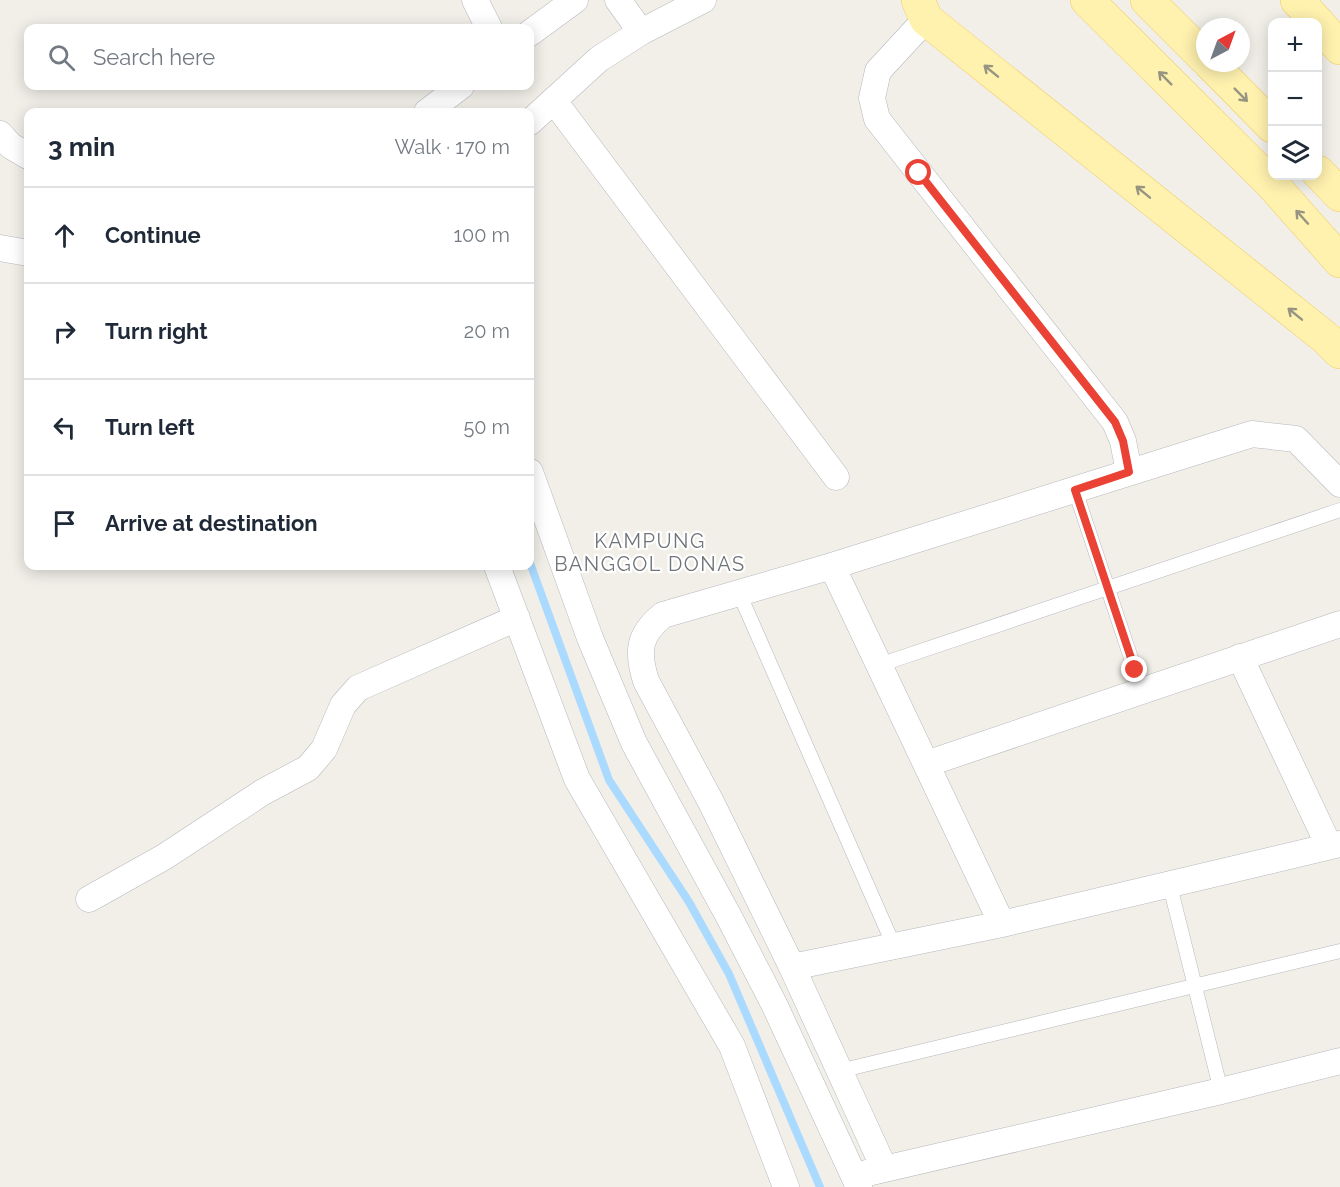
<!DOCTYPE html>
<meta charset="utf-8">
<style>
:root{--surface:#fff;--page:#f6f6f7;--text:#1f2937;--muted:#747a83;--line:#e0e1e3}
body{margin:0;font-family:Raleway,sans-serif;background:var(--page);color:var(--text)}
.controls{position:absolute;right:18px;top:18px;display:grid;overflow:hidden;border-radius:12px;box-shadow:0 3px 15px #0003}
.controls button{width:54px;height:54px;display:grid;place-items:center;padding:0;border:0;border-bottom:2px solid var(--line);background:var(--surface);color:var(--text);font:30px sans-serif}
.compass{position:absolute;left:1196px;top:18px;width:54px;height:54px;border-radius:50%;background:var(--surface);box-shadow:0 3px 15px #0003;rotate:41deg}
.stop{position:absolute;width:18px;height:18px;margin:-14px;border:4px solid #ea4335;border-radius:50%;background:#fff}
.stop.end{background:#ea4335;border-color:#fff;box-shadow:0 2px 6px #0008}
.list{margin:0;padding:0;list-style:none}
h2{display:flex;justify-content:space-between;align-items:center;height:78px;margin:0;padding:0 24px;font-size:26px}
h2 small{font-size:20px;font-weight:400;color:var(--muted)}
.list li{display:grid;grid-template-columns:39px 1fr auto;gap:18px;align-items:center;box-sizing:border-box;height:96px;padding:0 24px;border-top:2px solid var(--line)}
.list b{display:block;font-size:22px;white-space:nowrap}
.list em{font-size:20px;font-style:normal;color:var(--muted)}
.icon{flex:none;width:33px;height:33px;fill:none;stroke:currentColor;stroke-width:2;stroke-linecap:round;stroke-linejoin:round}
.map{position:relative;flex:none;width:1340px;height:1187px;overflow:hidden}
.search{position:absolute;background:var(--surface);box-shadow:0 3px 15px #0003;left:24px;top:24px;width:510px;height:66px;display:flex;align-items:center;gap:15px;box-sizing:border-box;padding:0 21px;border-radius:12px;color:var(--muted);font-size:22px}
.panel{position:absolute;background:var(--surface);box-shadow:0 3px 15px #0003;left:24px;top:108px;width:510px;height:462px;border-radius:12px}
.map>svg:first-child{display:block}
</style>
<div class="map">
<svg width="1340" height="1187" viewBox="0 0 1340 1187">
<rect width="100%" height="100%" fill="#f1efe8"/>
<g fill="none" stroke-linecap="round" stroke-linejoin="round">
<path stroke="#aadaff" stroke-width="8" d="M530 563 609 780 689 902 729 974 820 1187"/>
<g stroke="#b5b8bc" stroke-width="15">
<path id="service" d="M1075 490 1142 691
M739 593 894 946
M879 665 1340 510
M1170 886 1221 1091
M839 1071 1340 951"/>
</g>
<g stroke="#b5b8bc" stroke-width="27">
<path id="minor" d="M475 0 489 28
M618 0 641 32
M926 19 878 71 872 98 877 119 1115 422 1123 441 1129 472
M530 33 575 0
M554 101 836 477
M427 112 461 86
M530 122 599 59 641 32 703 0
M0 134 11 146 28 156
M0 248 28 253
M530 472 590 638 634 743 728 915 774 1004 859 1187
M497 566 577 779 732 1046 786 1187
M832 566 1002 924
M1240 657 1329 846
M926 764 1340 624
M89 899 164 857 263 792 308 768 324 749 343 705 358 688 517 618
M792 967 1002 924 1340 844
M884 1168 792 967 711 802 646 681C637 652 638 635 663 615L832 566 1252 434 1296 439 1340 484
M867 1173 1221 1091 1340 1061"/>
</g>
<g stroke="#f2c960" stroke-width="34">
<path id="primary" d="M918 0 926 19 1327 339 1340 352
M1087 0 1271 183 1340 261
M1147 0 1205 58
M1297 0 1317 22
M1318 23 1340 48
M1210 63 1272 126
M1318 172 1340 195"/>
</g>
<use href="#service" stroke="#fff" stroke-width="14"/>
<use href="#minor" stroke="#fff" stroke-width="26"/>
<use href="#primary" stroke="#fff2af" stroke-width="33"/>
</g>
<defs><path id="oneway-shaft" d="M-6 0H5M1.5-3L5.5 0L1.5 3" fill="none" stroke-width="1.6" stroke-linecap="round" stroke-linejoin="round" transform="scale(1.5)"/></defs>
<g stroke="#979581">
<use href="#oneway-shaft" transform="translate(991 71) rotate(-141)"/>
<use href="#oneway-shaft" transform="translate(1165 78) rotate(-135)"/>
<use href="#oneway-shaft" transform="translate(1241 95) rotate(45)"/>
<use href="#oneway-shaft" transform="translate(1143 192) rotate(-141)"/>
<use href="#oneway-shaft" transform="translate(1302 217) rotate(-132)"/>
<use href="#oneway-shaft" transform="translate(1295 314) rotate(-141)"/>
</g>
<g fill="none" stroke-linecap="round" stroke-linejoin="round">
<path stroke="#ea4335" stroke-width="8" d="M919 173 1115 422 1123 441 1129 472 1075 490 1135 670"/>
</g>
<g text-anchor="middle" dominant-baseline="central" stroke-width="4.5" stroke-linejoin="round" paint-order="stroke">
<g font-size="20" letter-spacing="1.5" fill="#70757a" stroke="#fff">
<text x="650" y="541">KAMPUNG<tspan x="650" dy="23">BANGGOL DONAS</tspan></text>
</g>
</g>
</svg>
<div class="controls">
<button>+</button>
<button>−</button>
<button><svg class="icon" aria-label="layers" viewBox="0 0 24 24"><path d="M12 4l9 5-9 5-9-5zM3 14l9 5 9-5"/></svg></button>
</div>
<svg class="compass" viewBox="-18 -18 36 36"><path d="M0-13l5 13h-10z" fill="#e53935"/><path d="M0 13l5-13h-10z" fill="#747a83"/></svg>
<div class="stop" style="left:919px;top:173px"></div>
<div class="stop end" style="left:1135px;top:670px"></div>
<div class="search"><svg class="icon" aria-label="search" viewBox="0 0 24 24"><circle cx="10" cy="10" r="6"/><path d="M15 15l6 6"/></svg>Search here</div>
<section class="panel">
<h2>3 min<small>Walk · 170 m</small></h2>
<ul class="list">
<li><svg class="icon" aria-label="ahead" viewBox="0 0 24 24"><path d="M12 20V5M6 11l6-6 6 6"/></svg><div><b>Continue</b></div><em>100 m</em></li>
<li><svg class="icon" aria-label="right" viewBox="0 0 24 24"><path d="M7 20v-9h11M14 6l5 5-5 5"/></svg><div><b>Turn right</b></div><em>20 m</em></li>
<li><svg class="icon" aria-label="left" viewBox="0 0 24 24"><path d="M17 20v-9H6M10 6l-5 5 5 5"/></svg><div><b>Turn left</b></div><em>50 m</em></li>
<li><svg class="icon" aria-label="arrive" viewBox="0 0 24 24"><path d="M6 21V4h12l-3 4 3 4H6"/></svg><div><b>Arrive at destination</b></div></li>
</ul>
</section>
</div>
